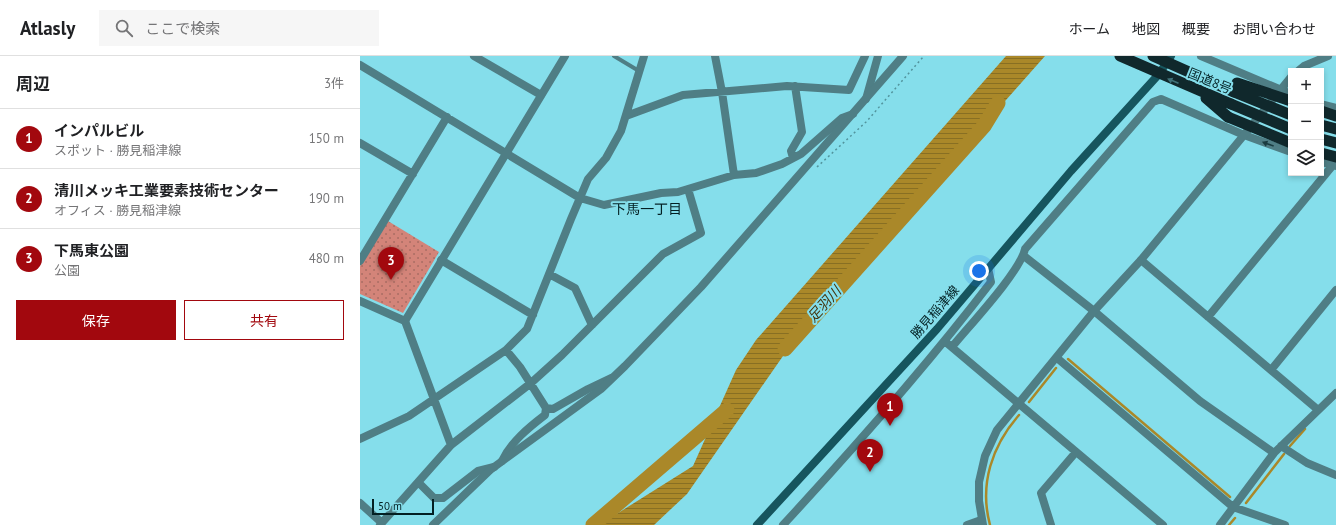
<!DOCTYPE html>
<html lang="ja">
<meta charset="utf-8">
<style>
:root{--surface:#fff;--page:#f6f6f6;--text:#202124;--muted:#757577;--line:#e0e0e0;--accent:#a2080e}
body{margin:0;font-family:"PT Sans","Noto Sans JP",sans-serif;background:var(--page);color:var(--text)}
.controls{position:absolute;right:12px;top:12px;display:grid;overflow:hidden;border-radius:0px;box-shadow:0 2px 6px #0003}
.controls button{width:36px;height:36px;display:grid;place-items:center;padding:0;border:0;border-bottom:1px solid var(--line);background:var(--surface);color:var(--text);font:20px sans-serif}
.scale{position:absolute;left:12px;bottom:10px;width:62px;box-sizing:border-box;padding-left:4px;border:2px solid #032023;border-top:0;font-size:11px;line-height:14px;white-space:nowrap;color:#032023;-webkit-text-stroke:3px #85deeb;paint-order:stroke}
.you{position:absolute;left:619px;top:215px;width:14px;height:14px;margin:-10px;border:3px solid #fff;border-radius:50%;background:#1a73e8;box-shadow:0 0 0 6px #1a73e833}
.badge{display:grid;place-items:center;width:26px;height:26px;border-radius:50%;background:var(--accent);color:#fff;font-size:13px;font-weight:700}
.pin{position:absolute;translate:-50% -33px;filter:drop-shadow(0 1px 2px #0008)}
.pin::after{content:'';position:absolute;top:21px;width:14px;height:12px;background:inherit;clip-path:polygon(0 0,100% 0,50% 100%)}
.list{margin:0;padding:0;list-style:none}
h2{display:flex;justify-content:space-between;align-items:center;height:52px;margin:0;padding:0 16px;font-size:17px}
h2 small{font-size:13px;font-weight:400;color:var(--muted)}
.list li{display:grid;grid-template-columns:26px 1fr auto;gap:12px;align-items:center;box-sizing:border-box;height:60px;padding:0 16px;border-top:1px solid var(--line)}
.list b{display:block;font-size:15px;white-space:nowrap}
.list p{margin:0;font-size:13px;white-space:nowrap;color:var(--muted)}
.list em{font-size:13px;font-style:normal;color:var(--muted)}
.actions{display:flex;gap:8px;padding:12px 16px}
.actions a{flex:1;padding:9px 0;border:1px solid var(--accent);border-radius:0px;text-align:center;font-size:14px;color:var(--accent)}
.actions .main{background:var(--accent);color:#fff}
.icon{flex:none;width:22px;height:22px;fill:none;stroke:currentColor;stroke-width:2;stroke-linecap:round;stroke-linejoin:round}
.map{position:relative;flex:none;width:976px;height:469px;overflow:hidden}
header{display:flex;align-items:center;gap:24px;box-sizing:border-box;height:56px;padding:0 20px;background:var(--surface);border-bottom:1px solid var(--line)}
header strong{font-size:19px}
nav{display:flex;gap:22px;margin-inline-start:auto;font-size:14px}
.search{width:280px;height:36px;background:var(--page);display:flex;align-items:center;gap:10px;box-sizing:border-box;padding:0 14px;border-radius:0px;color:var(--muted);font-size:15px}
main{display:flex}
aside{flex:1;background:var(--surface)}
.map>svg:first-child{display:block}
</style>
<header>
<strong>Atlasly</strong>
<div class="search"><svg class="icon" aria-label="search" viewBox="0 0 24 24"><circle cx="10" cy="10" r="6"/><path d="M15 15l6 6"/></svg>ここで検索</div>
<nav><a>ホーム</a><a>地図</a><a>概要</a><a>お問い合わせ</a></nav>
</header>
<main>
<aside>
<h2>周辺<small>3件</small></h2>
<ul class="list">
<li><span class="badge">1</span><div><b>インパルビル</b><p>スポット · 勝見稲津線</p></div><em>150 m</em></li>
<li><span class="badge">2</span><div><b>清川メッキ工業要素技術センター</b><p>オフィス · 勝見稲津線</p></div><em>190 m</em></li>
<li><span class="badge">3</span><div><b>下馬東公園</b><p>公園</p></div><em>480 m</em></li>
</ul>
<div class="actions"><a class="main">保存</a><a>共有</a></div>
</aside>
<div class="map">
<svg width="976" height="469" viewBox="0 0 976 469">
<defs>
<pattern id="park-dots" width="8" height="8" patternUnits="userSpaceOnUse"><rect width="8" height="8" fill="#d38479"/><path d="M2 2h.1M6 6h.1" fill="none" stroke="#a96c63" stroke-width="1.8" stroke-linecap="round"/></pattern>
<pattern id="water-rules" width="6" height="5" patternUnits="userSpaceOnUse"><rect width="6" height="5" fill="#aa8829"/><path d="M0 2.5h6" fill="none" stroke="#886f23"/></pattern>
</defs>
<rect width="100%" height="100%" fill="#85deeb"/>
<path fill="url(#park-dots)" d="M28 165 79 196 43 257 0 238V210Z"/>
<path fill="url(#water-rules)" d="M646 0H685L439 277 327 438 294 469H239L333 410 376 314 396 284Z"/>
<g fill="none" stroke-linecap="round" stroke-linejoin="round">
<path stroke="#aa8829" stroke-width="2.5" d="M708 303 870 441
M669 346 696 312
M930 390 945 373
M886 447 924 398
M630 469C619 428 632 390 659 359
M869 469 875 462"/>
<path stroke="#aa8829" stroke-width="15" d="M425 293 624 70 638 47
M233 469 367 354"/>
<path stroke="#52949d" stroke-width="1.5" stroke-dasharray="2 3" stroke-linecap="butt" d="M457 111 506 66 564 0"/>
<path stroke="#4f7e85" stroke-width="4" d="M254 0 279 15"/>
<path stroke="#4f7e85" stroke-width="8" d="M114 0 181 39
M355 0 362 36 374 119
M841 0 931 38
M0 9 220 142 244 149 301 137 318 136 374 119 396 117 422 108 441 98 482 62 493 58
M506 43 518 0
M961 48 976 52
M266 60 323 39 427 30 489 34 505 0
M0 87 53 118
M433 102 431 95 442 76 435 30
M961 106 976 110
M664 200 734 255 840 345 914 397
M81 204 173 259
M781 204 957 353
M0 205 87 61
M189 218 215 232 232 269
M848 261 973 109
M45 265 91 389
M588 288 803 469
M592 291C609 270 660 216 665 193L793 46 801 43 884 79 931 96
M146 294 160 311 186 352 193 353 228 333 251 322
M697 302 873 451 925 469
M911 314 976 234
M0 383 49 360 146 294 167 273 211 163 228 123 246 102 261 75 284 0
M921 390 947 407 976 419
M142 405C151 386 168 372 185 359L186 352
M58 426 74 442H83L118 415 134 411
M0 447 22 467
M20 469 91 389 171 327 202 299 303 198 341 177 328 133
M423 469C495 391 566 311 631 226L628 212
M607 469 621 464
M691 469 681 437 716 396
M860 469 914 397 976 337"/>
<path stroke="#4f7e85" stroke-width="8" d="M938 15 944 10 968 0
M0 245 45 265 205 0
M73 469 130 414 241 333 265 310 341 231 543 0
M623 469 619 445V426L625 400 637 374 734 255 781 204 884 79 931 21"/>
<path stroke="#16555e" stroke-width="8" d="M397 469 577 273 711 115 799 18 811 0"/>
<path stroke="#10282c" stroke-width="11" d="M760 0 871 48
M793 0 874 36
M846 42 868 61
M961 55 976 60
M961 69 976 73
M961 83 976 87
M961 97 976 101"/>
<path stroke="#10282c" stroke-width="11" d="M877 27 931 45
M874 36 931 59
M871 48 931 73
M868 61 931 87"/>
</g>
<defs><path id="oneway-solid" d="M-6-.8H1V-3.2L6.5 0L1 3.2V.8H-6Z"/></defs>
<use fill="#3f7178" href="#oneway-solid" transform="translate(813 25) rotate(-157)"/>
<use fill="#1a3c40" href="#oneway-solid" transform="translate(908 88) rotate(-160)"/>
<g text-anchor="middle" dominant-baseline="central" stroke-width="4" stroke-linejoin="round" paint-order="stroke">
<g font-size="13" fill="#032023" stroke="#85deeb">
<text transform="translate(850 25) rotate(22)">国道8号</text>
<text transform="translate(575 256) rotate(-49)">勝見稲津線</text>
</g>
<g font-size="14" fill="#032023" stroke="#85deeb">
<text x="287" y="153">下馬一丁目</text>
</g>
<g font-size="14" font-style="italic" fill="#44350e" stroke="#85deeb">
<text transform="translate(464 248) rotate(-48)">足羽川</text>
</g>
</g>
</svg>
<div class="controls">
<button>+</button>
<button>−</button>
<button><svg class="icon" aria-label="layers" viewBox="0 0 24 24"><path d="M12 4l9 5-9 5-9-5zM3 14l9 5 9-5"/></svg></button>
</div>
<div class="scale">50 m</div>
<div class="you"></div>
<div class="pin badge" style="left:530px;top:370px">1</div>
<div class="pin badge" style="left:510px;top:416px">2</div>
<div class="pin badge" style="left:31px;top:224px">3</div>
</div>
</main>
